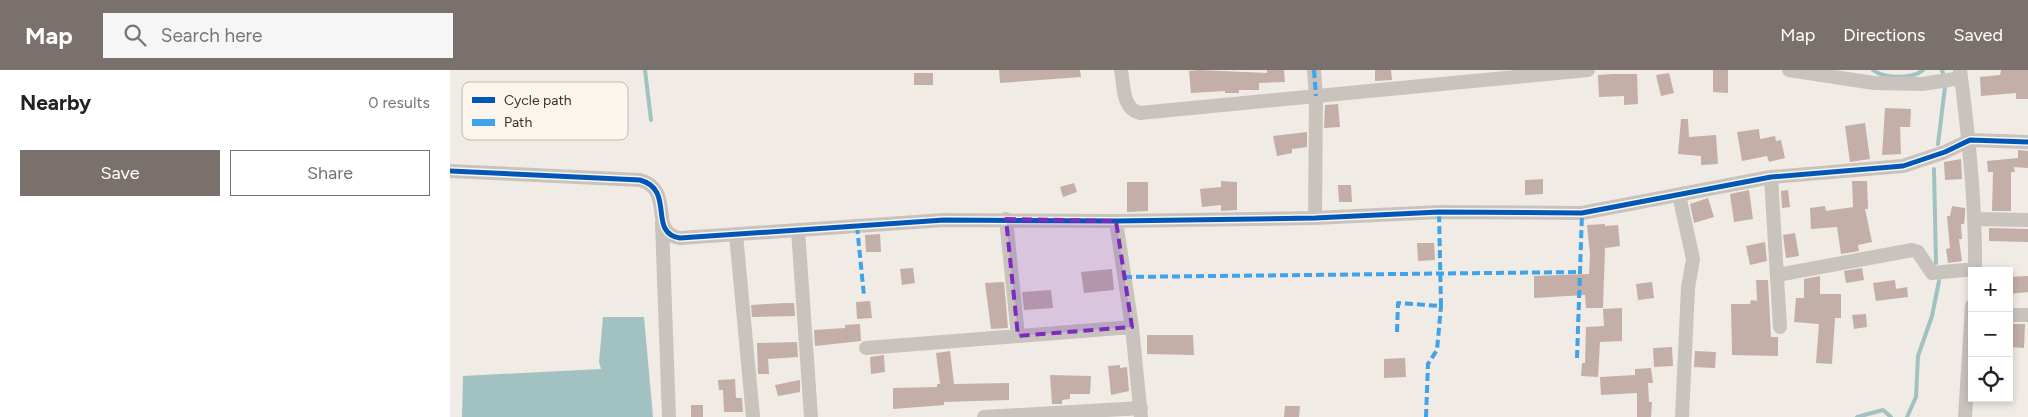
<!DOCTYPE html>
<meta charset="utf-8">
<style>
:root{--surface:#fff;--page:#f6f6f6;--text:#222;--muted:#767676;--line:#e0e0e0;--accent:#7a716c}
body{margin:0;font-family:Figtree,sans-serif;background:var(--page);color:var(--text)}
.controls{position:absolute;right:15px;bottom:15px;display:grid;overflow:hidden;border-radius:0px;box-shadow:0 2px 8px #0003}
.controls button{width:45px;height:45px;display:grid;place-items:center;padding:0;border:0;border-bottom:1px solid var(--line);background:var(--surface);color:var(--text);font:25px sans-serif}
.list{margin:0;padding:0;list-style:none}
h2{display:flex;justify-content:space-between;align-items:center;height:65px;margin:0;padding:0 20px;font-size:21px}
h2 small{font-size:16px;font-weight:400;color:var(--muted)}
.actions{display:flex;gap:10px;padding:15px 20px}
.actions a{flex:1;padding:11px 0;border:1px solid var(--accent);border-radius:0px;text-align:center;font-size:18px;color:var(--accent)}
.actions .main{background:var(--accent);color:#fff}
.icon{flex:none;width:28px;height:28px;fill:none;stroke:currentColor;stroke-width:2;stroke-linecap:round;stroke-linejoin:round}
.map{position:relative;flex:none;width:1578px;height:347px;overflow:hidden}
header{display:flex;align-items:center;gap:30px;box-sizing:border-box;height:70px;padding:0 25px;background:var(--accent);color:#fff}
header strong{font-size:24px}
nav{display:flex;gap:28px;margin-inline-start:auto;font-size:18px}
.search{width:350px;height:45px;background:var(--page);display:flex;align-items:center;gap:12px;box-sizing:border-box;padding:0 18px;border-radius:0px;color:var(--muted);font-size:19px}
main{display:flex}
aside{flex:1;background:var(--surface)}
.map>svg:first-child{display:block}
</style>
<header>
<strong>Map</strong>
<div class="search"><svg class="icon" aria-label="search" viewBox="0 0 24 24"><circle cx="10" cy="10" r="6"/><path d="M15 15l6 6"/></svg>Search here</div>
<nav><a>Map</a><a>Directions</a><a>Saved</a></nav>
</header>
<main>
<aside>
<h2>Nearby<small>0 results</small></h2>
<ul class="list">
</ul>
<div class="actions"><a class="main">Save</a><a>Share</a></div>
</aside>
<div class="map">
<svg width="1578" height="347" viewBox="0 0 1578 347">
<rect width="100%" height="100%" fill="#f0ebe5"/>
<path fill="#a1c2c1" d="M153 247H194L203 347H12L13 306 151 299 149 292Z"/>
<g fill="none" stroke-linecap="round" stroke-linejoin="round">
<path stroke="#a1c2c1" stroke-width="4" d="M195 0 201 50
M1423 0C1434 9 1463 9 1473 0
M1492 0 1493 3
M1488 74 1495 17
M1484 99 1486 193
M1407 347 1433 340 1441 347
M1457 347 1466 327 1468 286 1482 246 1489 211"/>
</g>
<path fill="#c3afa7" d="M549 0H630L631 7 550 13Z
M749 0 817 3V0H834L835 12 809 13V20H789V23H775V21L741 23 739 1Z
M925 0H941L942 10 925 11Z
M1263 0H1278V23L1263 22Z
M1551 0H1578V29H1566V23L1531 26 1530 7 1550 5Z
M464 3H483V15H464Z
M1219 3 1224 23 1211 26 1206 5Z
M1163 4H1187L1188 34 1174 35V26L1149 27 1148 5Z
M888 34 890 57 874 58 875 35Z
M1435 38 1461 39 1460 57H1450L1451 84 1432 85Z
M1231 49H1238L1239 67 1266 65 1268 94 1251 95V86L1228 84Z
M1415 53 1420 89 1400 92 1395 56Z
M1309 59 1310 69 1325 66 1326 71 1331 70 1335 88 1319 92 1317 86 1292 91 1287 62Z
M857 62V77L842 79V83L827 86 823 66Z
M1568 80 1578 81V98L1564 97 1565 102H1561V141H1542L1543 102H1538L1537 91 1568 88Z
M1511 89 1512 109 1495 110 1494 92Z
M1093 109V124L1075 125V110Z
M771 111 787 112V140L771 141V135L752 137 750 119 771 117Z
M1402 111H1417L1418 139H1415L1422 172 1408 175 1409 181 1391 184 1387 157 1361 159 1360 138 1375 136 1376 141 1403 137Z
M677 112H698V141L677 142Z
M624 113 627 122 613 127 610 117Z
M888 115H901L902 132H889Z
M1299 120 1303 149 1284 152 1280 124Z
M1338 120 1340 137 1332 138 1331 121Z
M1258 128 1264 147 1244 153 1240 134Z
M1502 136 1515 138V145L1514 154H1511L1512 169H1509L1512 191 1498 193 1496 179 1500 178 1497 146H1500Z
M1155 154V156L1168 155 1170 176 1155 178 1153 238H1136L1135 225 1084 228V206L1139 204 1140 184 1137 155Z
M1539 158 1578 159V172L1539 171Z
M1345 163 1349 186 1336 188 1333 165Z
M430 164 431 182H416L415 165Z
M1315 172 1317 191 1300 195 1296 176Z
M967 173H984L985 190 968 191Z
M463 198 465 213 452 215 450 199Z
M1412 198 1414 210 1396 213 1394 201Z
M662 199 664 220 634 223 631 202Z
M1370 206V224H1391V248H1385L1382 294 1366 293 1369 254 1344 252 1346 228H1354V209Z
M1578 206V222L1559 224V207Z
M1306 210H1318L1321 267H1328V286L1282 285 1281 234H1300L1301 230 1307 231Z
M1445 210 1446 219 1457 217 1458 227 1426 231 1423 213Z
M554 212 558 258 541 259 535 213Z
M1202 212 1204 228 1188 230 1186 214Z
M601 220 603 238 574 240 572 222Z
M420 231 422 248 407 249 406 232Z
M335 233H344L345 246 302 247 301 235Z
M1172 238V271L1150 272 1148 307 1131 306 1132 293H1135L1136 257 1154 256 1153 239Z
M1416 244 1417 257 1404 259 1402 245Z
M410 254 411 271 365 276 364 260 395 258V255Z
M1559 254H1575L1574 278 1559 277Z
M697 265H743L744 285 697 284Z
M347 272 348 287 318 289 319 304H308L307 273Z
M1222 277 1223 296 1204 297 1203 278Z
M500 281 504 314 559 313V330L494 332V335L443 339V318L487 317V314H490L486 283Z
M1245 281 1266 282 1265 298 1244 297Z
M434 285 435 302 421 304 420 287Z
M955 288 956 307 934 308V289Z
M670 295V298L677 297 679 321 661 325 658 296Z
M1201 298 1203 313H1198L1199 332H1202L1201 347H1187V323L1151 325 1150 307 1185 305V299Z
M600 305 641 306 640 324H620V329L612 330V334H602Z
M285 309 286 328H292L293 342H274L273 320H269L268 310Z
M350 310V322L328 326 325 315Z
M241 335H253V347H241Z
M835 336H850L849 347H834Z"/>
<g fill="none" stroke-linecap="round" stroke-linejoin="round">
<path stroke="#c9c3be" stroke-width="14" d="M671 0C674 16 672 39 690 43L1138 0
M864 0 866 26 865 148
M1339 0 1424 13 1472 14 1511 8
M1510 0C1519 67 1526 133 1525 201
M0 101 190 110C226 120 197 163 230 168L494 150 666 151 865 148 989 142 1132 143 1321 107 1453 96 1495 82 1520 70 1578 72
M1321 107 1330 257
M1229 125 1243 189 1238 218 1232 347
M556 149 568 266
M1525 149 1578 150
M666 151 682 257 691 347
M212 153 219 347
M348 160 361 347
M286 164 303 347
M1327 205 1462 180 1468 182 1482 203 1525 199
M1559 245H1578
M416 278 682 257
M534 347 691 338
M1515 347 1522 236"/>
<path stroke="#3fa3eb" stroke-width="4" stroke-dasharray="8 4" stroke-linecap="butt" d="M864 0 866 26
M407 156 414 226
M674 207 1130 202
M947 262 948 233 991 236 989 142
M1127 288 1132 143
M976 347 978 294 987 280 991 236"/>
<g stroke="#fbf5ee" stroke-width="8">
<path id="cycleway" d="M0 101 190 110C226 120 197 163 230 168L494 150 666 151 865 148 989 142 1132 143 1321 107 1453 96 1495 82 1520 70 1578 72"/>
</g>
<use href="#cycleway" stroke="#0057b8" stroke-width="5"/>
</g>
<path fill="#7b2cbf" fill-opacity="0.2" stroke="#7b2cbf" stroke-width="4" stroke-dasharray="10 6" stroke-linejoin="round" d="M556 149 666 151 682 257 568 266Z"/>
<rect x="12" y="12" width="166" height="58" rx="8" fill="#fbf5ee" stroke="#c1bab4" stroke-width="1"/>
<rect x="22" y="27" width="23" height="6" fill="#0057b8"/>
<rect x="22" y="49" width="23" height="7" fill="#3fa3eb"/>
<g font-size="14" fill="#3b302b">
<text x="54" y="35">Cycle path</text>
<text x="54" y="57">Path</text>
</g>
</svg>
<div class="controls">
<button>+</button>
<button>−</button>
<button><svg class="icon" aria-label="locate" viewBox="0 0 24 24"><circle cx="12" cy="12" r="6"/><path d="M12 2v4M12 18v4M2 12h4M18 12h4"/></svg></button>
</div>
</div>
</main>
